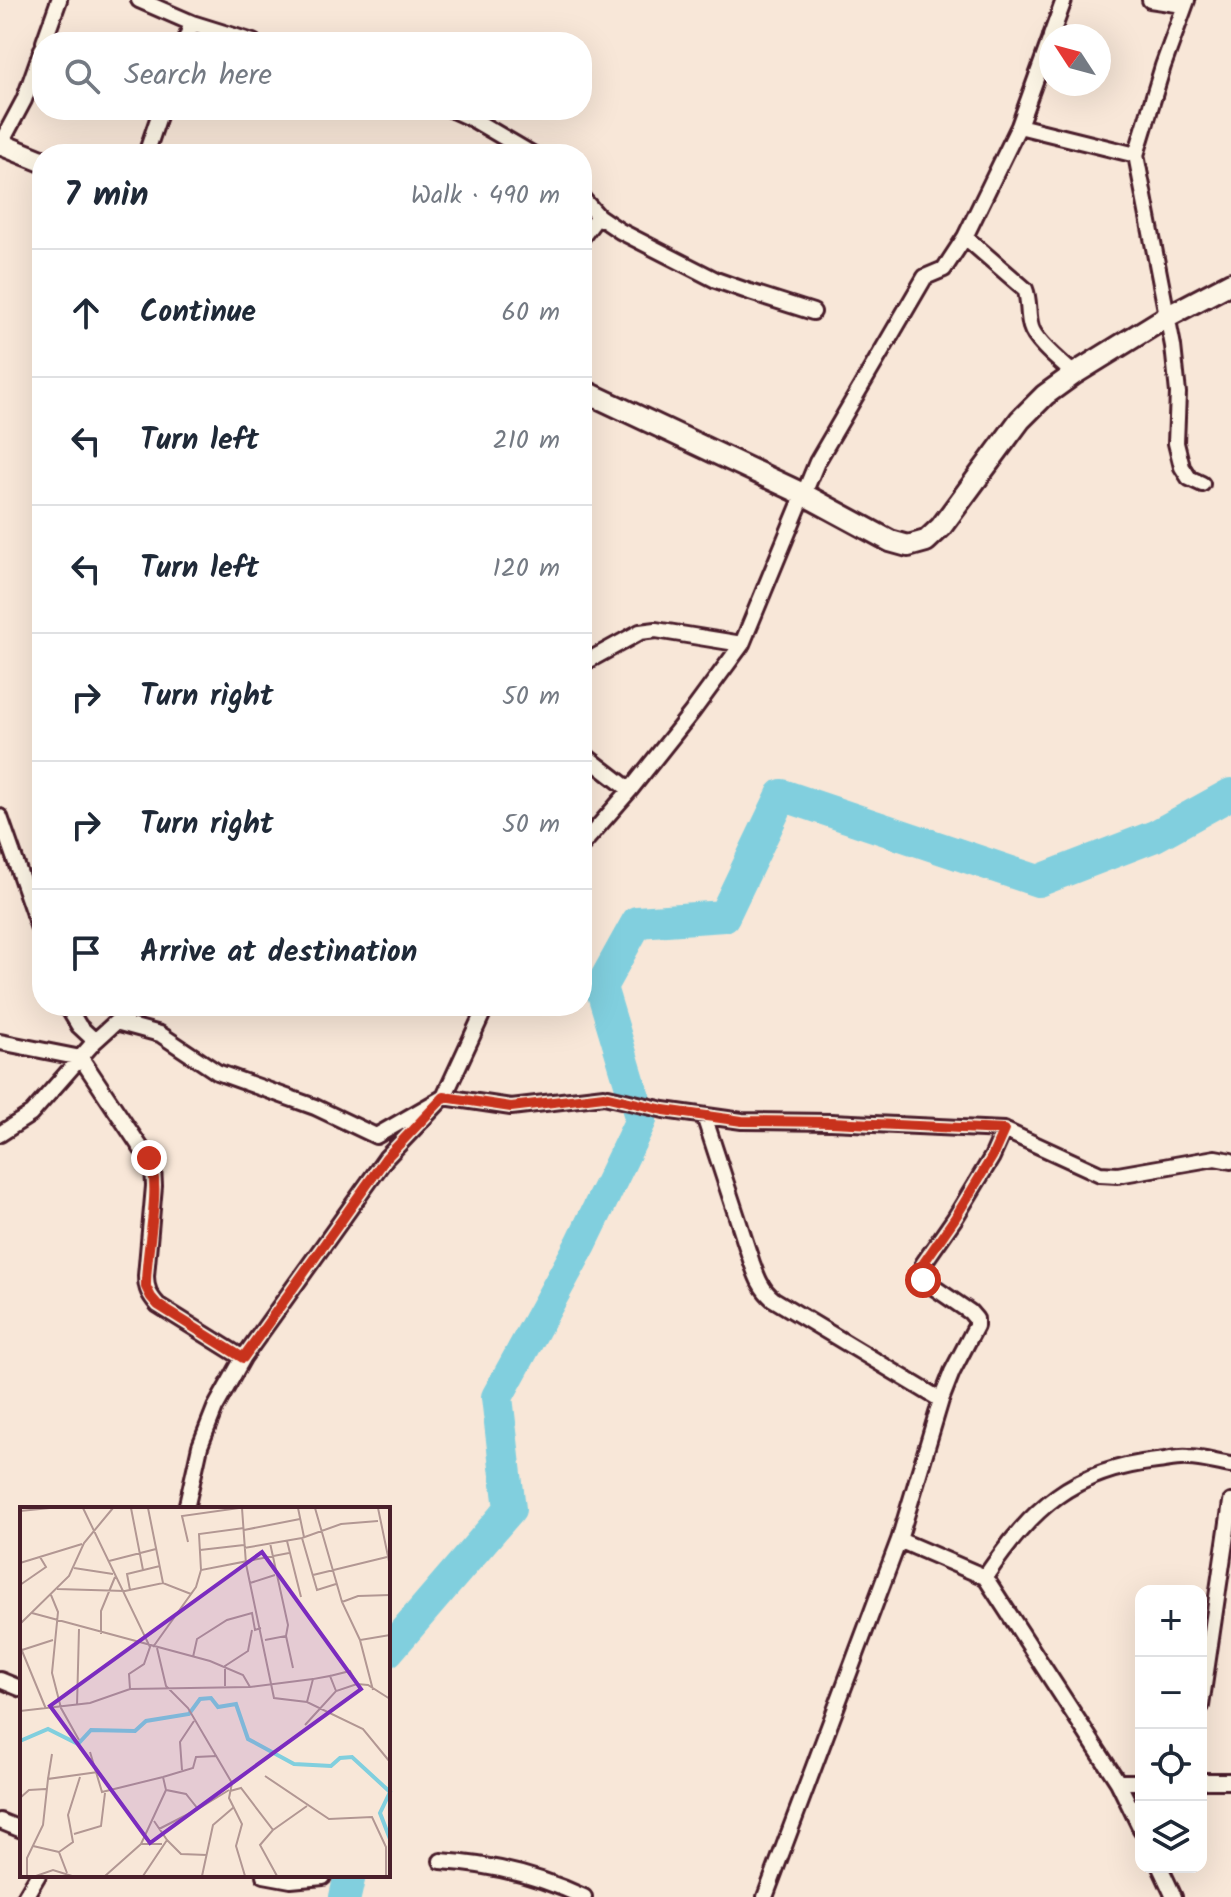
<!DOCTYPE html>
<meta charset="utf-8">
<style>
:root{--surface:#fff;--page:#f2f2f3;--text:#1f2937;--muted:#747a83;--line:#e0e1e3}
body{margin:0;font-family:Kalam,sans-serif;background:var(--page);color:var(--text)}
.controls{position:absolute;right:24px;bottom:24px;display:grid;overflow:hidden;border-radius:16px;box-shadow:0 8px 32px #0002}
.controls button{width:72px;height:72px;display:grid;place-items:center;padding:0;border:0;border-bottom:2px solid var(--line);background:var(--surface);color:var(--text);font:40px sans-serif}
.compass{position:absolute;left:1039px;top:24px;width:72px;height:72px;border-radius:50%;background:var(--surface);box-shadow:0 8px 32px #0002;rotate:306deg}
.stop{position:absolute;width:24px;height:24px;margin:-18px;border:6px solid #c8321e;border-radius:50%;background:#fff}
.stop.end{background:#c8321e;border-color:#fff;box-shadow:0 2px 8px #0008}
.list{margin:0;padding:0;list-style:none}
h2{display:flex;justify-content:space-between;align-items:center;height:104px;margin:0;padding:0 32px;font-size:34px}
h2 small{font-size:26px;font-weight:400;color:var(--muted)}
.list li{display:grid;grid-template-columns:52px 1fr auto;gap:24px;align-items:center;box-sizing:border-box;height:128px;padding:0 32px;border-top:2px solid var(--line)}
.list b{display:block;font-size:30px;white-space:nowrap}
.list em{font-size:26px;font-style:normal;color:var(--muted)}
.icon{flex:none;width:44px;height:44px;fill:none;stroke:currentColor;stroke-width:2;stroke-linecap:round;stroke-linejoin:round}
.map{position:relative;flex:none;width:1231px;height:1897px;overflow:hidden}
.search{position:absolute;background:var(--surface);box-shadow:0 8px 32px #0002;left:32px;top:32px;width:560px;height:88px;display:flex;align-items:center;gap:20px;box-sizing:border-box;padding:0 28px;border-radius:32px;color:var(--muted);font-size:30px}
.panel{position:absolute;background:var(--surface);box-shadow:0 8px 32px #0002;left:32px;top:144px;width:560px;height:872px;border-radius:32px}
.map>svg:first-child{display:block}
</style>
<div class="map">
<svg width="1231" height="1897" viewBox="0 0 1231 1897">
<rect width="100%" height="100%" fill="#f8e7d8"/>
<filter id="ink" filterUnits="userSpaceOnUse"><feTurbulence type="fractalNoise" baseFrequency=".0125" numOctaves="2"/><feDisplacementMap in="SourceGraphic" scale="16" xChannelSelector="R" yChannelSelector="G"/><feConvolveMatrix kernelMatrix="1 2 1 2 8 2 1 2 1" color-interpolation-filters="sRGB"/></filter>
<g filter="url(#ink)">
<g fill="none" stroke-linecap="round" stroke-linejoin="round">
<path stroke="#81cfde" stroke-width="32" d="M388 1651 510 1509 497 1397 581 1244 641 1120 601 987 637 922 724 916 782 795 1038 881 1155 836 1231 794
M345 1897 350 1875"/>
<g stroke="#4a1f2b" stroke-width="20">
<path id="street" d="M139 0 192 23 253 42
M1150 0 1183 5
M1187 0 1163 66 1136 155 1173 346 1178 393 1176 443 1182 467 1189 478 1202 484
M1051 36 1064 0
M44 42 59 0
M185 42 192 23
M452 110 474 120 532 154
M1019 126 1051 37
M0 145 24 100 42 49
M146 154 161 110
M582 198 598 216 582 237
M598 216 620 231 716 280 750 292 813 312
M1074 374C1062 363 1035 342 1031 327 1027 314 1030 301 1025 289L965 237 1019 126 1136 155
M582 664 640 632 656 630 742 644
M582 753 630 790
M0 817 42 937
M582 845 630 790 692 712 742 644 817 462 925 277 944 269 965 237
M67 1006 79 1026 95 1041
M116 1022 160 1034 217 1072 315 1107 376 1136 444 1097 511 1107 604 1096 664 1110 742 1121 831 1122 1004 1130 1100 1174 1118 1175 1215 1158 1231 1161
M0 1042 81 1058 153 1166 154 1186 146 1276C146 1289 150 1296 158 1305L243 1358
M704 1116 752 1263C757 1277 761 1289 773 1299L941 1400
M0 1134 31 1114 95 1041 116 1022 140 1006
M186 1509 200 1446 215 1408 243 1358 386 1158 444 1097 486 1006
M899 1540 941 1400 952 1372 976 1326V1319L970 1312 923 1280 921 1273 923 1264 955 1218 992 1157 1004 1130
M0 1680 22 1689
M1201 1706 1231 1502
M1201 1781H1231
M1118 1782H1141
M0 1821 22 1830
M1141 1829 1118 1782 985 1577C1032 1508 1072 1470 1157 1461 1167 1460 1178 1457 1188 1458 1202 1458 1217 1463 1231 1465
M441 1861C491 1864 539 1876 584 1897
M1160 1867 1174 1897
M264 1875 291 1880 323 1877
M25 1897 38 1875
M765 1897 899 1540 985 1577"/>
</g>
<g stroke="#4a1f2b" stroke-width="26">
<path id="secondary" d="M0 144 42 161
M582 390 803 494 890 541 908 546 926 541 941 527 1020 420 1045 395 1074 374 1168 316 1231 283"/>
</g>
<use href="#street" stroke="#fcf5e5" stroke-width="14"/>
<use href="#secondary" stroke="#fcf5e5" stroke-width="20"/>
</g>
</g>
<g fill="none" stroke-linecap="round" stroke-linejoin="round" filter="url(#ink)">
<path stroke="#c8321e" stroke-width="10" d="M149 1158C163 1185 145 1253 146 1287L151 1297 158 1305 243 1358 386 1158 444 1097 511 1107 604 1096 664 1110 742 1121 831 1122 1004 1130 992 1157 955 1218 923 1264 921 1273 923 1280"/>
</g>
<g transform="translate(20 1507)">
<rect width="370" height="370" fill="#f8e7d8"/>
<path fill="none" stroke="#81cfde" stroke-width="4" d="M0 234 28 222 58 237 71 223 115 224 126 214 169 207 180 192 191 191 198 200 216 197 228 232 274 257 311 259 320 251 332 250 370 285 360 306 370 332"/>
<path fill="none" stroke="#b29793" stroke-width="2" d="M63 1 130 140 124 157 109 167 110 182M111 1 123 63M128 1 143 76M222 1 226 57 254 191 287 195 343 222 370 255M278 1 284 30M295 1 322 95 340 133M358 1 370 59M0 4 30 1M224 23 280 12M282 31 297 83 316 77M267 34 281 90M168 35 162 9 219 1M224 41 282 31 321 17 358 14M180 43 224 38M89 54 136 42M0 56 62 37M54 61 93 67M181 63 179 27 224 21M293 68 367 50M230 76 255 68M0 78 26 60 20 50M37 82 105 84 143 76 171 87M110 83 107 67 140 59M31 88 38 105 32 166 41 201 59 233M322 95 338 89 370 88M12 106 190 154 223 168 230 180M0 117 49 69 64 36 93 1M81 127V104L95 70M266 129 273 161M245 133 266 129 268 118 250 36M0 139 26 202M133 140 176 80 181 63 269 46M137 141 146 179 168 201 212 276 209 291 222 317 216 339 225 369M2 143 33 133M173 150 177 132 207 113 232 106 235 123 241 121M310 169 330 164 337 177M205 179V159L228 144 232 123M353 183 340 133 370 128M287 195 293 172 310 169 316 184M57 199 59 122M0 204 70 196 110 182 230 180 293 172M285 218 316 184 337 177 348 178 370 192M70 245 82 285 143 270 146 283M162 263 160 235 174 214M245 269 309 312 352 310 366 340V369M143 270 173 261 176 250 197 249M28 272 32 247M210 284 221 281 253 323 240 338 257 369M0 291 9 283 26 282M139 322 178 302M253 323 287 299M54 327 81 319 85 286M147 333 161 347 187 348M142 337H121L146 283 166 287 178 302 209 283M13 339 39 345M47 366 39 345 53 335 48 308 60 270M7 369V351L23 318 28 272 78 265M16 369 33 363 52 369M85 369 121 337M123 369 147 333 134 314M182 369 193 318 214 300"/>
<path fill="#7b2cbf" fill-opacity="0.15" stroke="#7b2cbf" stroke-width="4" d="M242 45 341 182 130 336 30 199Z"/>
<rect width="370" height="370" fill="none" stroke="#4a1f2b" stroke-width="4"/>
</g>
</svg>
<div class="controls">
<button>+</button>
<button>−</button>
<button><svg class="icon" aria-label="locate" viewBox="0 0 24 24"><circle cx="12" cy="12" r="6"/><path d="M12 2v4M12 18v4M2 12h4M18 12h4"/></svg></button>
<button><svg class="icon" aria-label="layers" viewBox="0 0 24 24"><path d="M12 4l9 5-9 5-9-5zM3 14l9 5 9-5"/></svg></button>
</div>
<svg class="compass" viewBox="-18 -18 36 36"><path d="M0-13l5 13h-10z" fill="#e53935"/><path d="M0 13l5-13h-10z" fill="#747a83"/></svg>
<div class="stop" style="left:923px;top:1280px"></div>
<div class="stop end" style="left:149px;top:1158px"></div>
<div class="search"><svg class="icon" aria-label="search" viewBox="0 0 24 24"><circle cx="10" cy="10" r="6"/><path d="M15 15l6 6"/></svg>Search here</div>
<section class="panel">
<h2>7 min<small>Walk · 490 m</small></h2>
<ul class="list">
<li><svg class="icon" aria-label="ahead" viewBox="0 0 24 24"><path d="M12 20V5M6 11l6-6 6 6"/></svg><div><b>Continue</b></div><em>60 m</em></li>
<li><svg class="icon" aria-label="left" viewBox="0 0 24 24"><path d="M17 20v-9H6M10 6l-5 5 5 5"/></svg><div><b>Turn left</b></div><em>210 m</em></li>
<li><svg class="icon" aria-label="left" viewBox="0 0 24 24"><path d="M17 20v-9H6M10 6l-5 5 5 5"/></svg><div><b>Turn left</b></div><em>120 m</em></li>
<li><svg class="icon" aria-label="right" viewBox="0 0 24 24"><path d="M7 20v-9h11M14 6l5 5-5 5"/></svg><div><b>Turn right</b></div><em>50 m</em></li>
<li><svg class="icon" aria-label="right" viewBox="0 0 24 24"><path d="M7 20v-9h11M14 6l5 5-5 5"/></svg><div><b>Turn right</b></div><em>50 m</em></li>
<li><svg class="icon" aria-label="arrive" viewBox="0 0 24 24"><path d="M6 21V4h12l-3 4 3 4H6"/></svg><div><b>Arrive at destination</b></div></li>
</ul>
</section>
</div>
